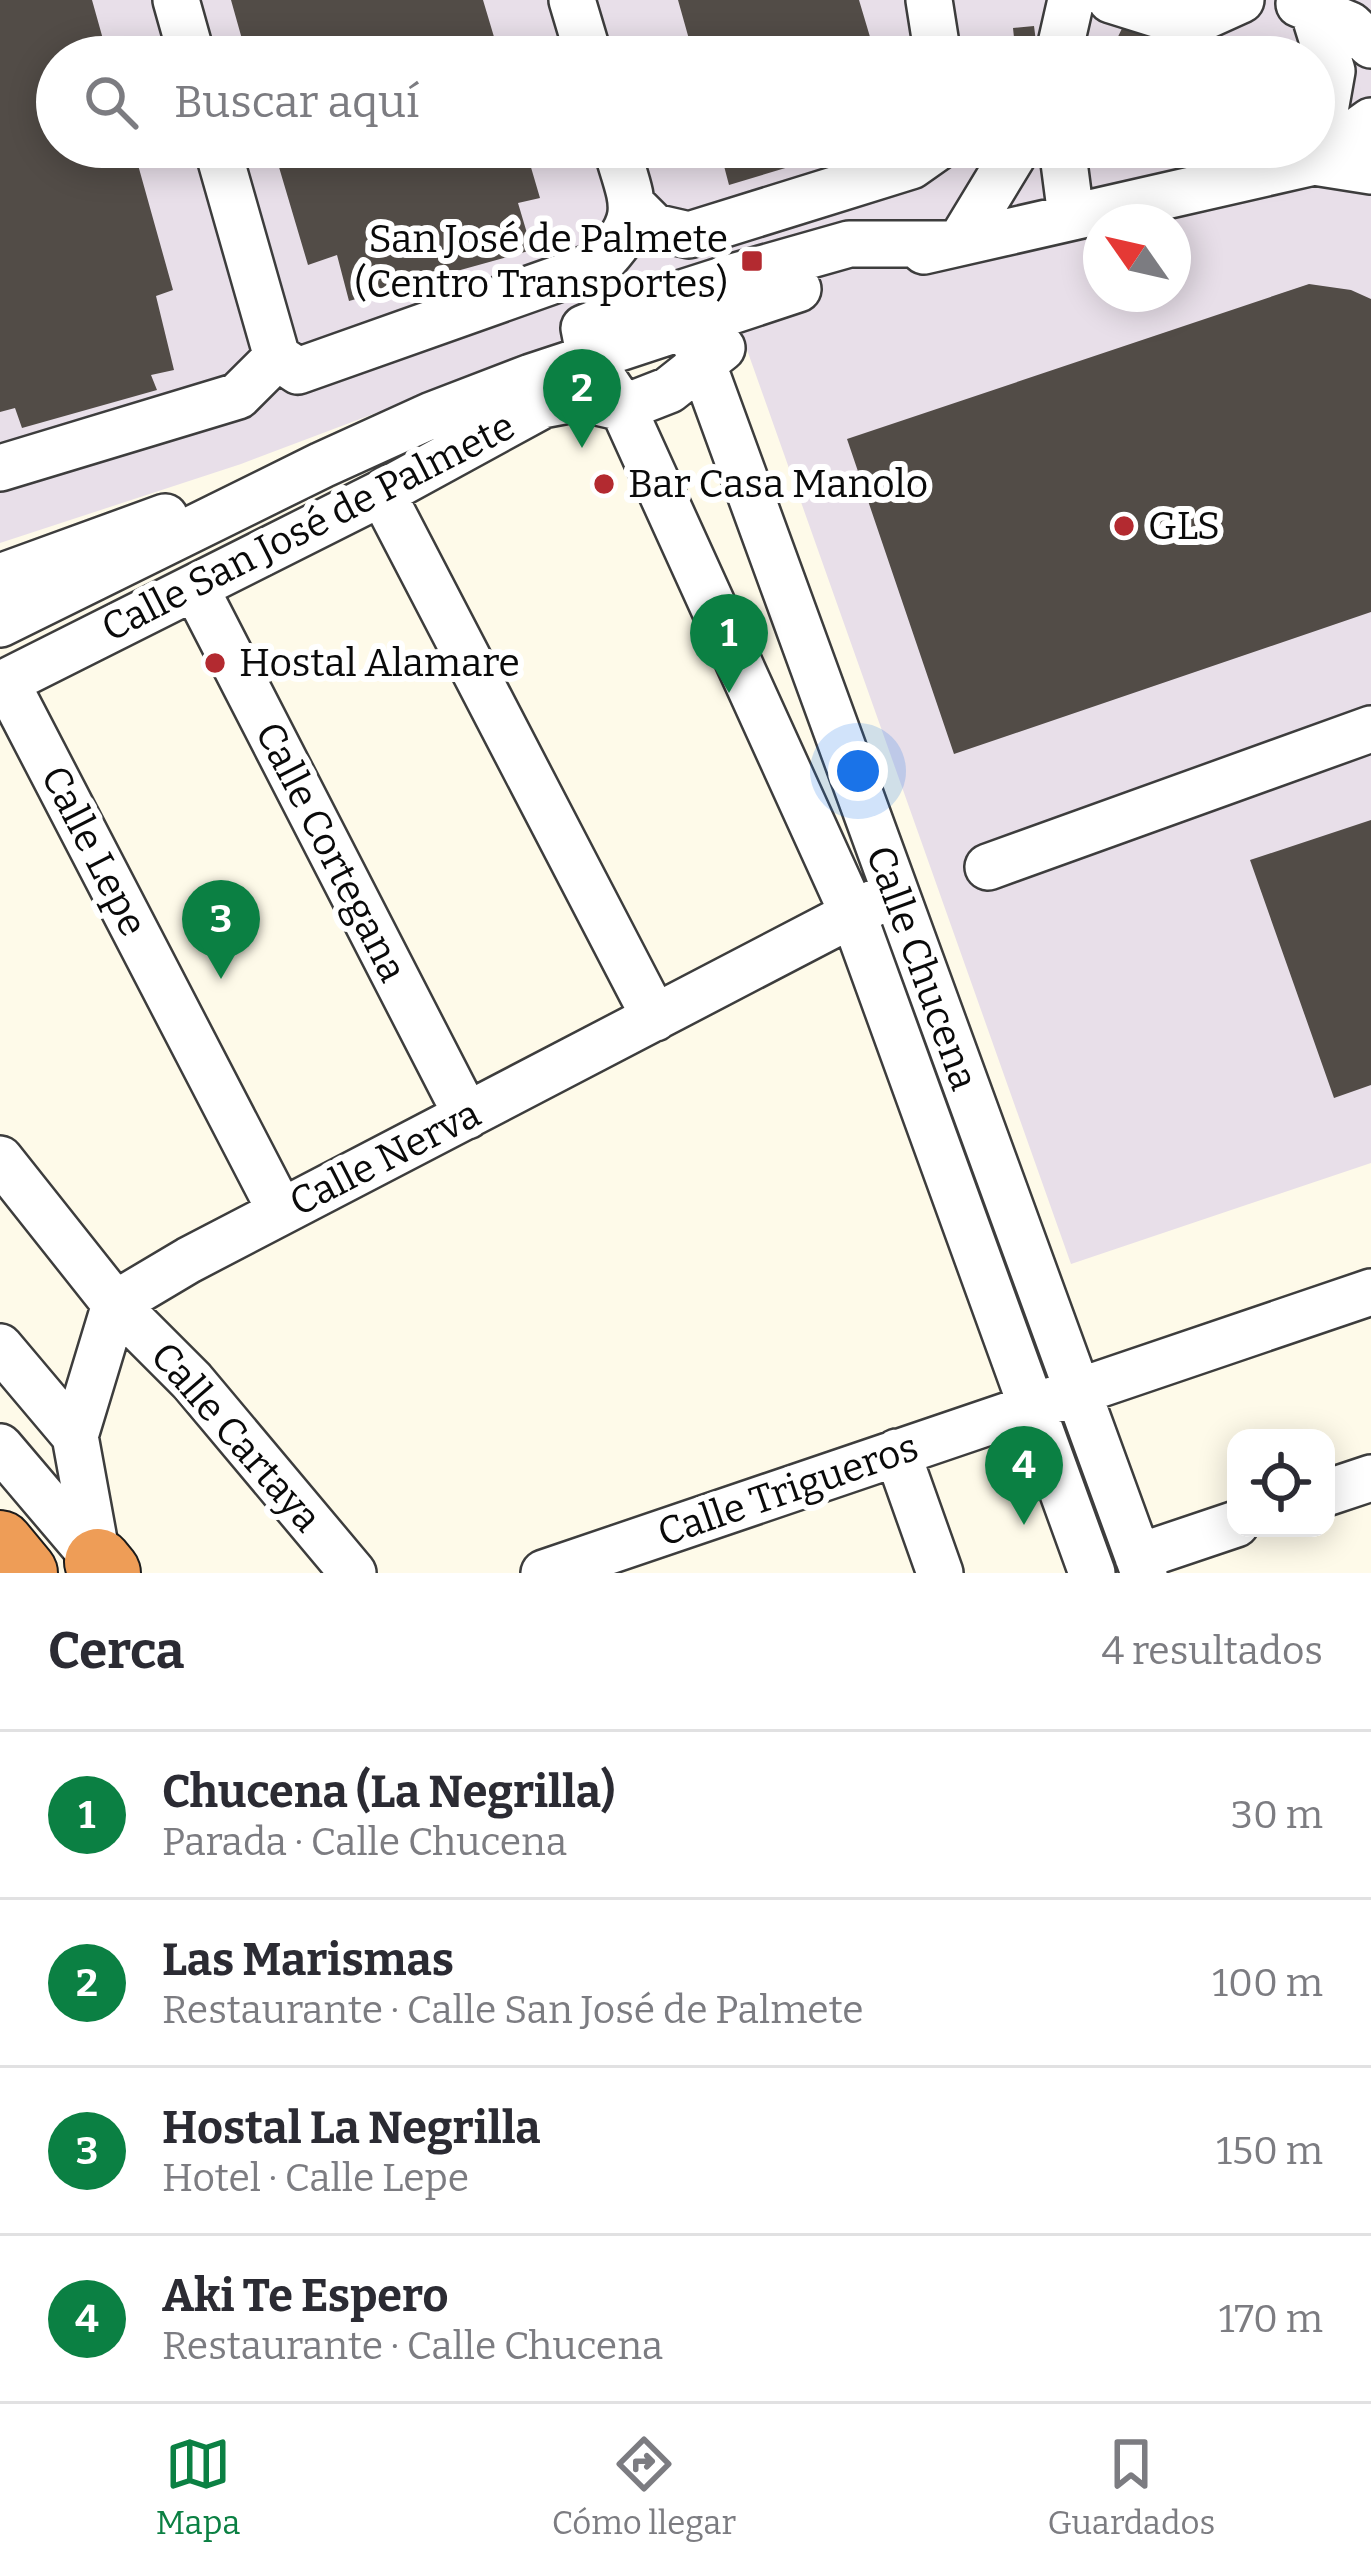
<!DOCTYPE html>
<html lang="es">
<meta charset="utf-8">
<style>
:root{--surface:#fff;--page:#f2f2f3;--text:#2b2b33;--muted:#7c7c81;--line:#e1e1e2;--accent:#0b8043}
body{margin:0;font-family:Bitter,serif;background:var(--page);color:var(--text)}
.controls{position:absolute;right:36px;bottom:36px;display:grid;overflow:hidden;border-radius:24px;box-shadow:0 6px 30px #0003}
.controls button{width:108px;height:108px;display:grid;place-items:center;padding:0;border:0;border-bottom:3px solid var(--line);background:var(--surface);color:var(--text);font:60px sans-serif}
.compass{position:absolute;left:1083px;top:204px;width:108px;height:108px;border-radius:50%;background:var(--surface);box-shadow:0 6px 30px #0003;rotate:304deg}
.you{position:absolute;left:858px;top:771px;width:42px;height:42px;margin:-30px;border:9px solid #fff;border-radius:50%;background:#1a73e8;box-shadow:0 0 0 18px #1a73e833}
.badge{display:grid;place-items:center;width:78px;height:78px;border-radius:50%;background:var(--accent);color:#fff;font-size:39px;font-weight:700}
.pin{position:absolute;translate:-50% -99px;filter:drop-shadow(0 3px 6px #0008)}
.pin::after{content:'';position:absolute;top:63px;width:42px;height:36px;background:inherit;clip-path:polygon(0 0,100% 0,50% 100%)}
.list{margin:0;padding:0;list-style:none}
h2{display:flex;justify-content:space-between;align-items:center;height:156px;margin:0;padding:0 48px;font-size:51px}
h2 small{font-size:39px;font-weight:400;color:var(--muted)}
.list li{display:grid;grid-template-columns:78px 1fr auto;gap:36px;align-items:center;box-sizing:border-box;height:168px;padding:0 48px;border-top:3px solid var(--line)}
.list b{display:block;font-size:45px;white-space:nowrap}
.list p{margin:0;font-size:39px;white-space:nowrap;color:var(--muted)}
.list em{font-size:39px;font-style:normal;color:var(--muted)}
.icon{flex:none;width:66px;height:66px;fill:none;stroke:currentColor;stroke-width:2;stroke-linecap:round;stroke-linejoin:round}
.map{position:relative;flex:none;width:1371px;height:1573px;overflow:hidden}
.search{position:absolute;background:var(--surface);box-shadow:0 6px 30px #0003;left:36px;right:36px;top:36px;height:132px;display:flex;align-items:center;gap:30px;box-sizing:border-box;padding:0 42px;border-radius:66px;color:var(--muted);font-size:45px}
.sheet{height:828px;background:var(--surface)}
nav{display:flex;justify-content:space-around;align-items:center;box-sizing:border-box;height:168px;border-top:3px solid var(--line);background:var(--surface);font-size:33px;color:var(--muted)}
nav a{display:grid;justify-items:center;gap:6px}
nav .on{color:var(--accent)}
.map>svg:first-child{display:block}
</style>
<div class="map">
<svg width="1371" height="1573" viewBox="0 0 1371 1573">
<rect width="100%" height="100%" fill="#fefae9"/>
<path fill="#e8dfe9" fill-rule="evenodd" d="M0 0H1371V1163L1071 1264 723 282 241 464 0 543ZM57 57H1314V147H57ZM1101 222H1173V294H1101Z"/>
<path fill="#524c47" d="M0 0H92L108 57H57V147H133L173 290 156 296 174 370 151 375 157 390 22 428 15 408 0 412Z
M231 0H483L500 57H247Z
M678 0H859L876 57H694Z
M1136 0H1188L1163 57H1108Z
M1034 26 1038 57H1016L1013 28Z
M1219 36 1224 57H1185L1182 44Z
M273 147H525L540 198 518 203 532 250 349 301 337 255 308 265Z
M719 147H852V148L729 185Z
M1309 284 1351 290 1371 299V612L954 754 847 439Z
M1371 820V1085L1334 1098 1250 860Z"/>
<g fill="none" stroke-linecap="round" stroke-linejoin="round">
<g stroke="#3d3d3d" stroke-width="50">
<path id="minor" d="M176 0 192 57
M572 0 589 57
M929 0 938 57
M1111 0 1188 24 1241 0
M1299 4 1350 25 1371 45
M1313 10 1332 71 1323 122 1314 139
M1058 57 1071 0
M217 147 277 357 298 371 600 264C645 216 633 205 616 147
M1062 147 1071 216
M1314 162 1371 121
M633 206 654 227 689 235 911 166 938 147
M961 241 1018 147
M950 244H849L729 278 623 312 584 328 590 359 623 408 853 914 1092 1573
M924 251 1314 162 1371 171
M678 296 1144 1573
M623 408 669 390 722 348
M0 468 238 396 277 357
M382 493 655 1018
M0 577 165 517
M195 587 467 1116
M0 624 322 465 432 415 531 377 798 289
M6 682 281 1212
M0 685 382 493 543 405 580 398 623 408
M988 867 1371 729
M0 1159 115 1304 192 1381 353 1573
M0 1347 75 1436
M0 1447 96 1560
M897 1452 940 1573
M1326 1493 1371 1478
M1138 1557 1236 1524
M98 1562 75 1436 115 1304 189 1260 880 900
M544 1573 1371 1292"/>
</g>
<g stroke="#1b1b1b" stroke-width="70">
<path id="highway" d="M0 1544 24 1573
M98 1562 107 1573"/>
</g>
<use href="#minor" stroke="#fff" stroke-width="45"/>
<use href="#highway" stroke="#ee9d57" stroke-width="66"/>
</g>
<g fill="#b32a30" stroke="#fff" stroke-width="4.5">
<rect x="740" y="249" width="24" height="24" rx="6"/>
<circle cx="604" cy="484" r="12"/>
<circle cx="1124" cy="526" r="12"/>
<circle cx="215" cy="663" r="12"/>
</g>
<g text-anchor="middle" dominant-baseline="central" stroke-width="12" stroke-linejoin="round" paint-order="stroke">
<g font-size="39" fill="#0a0a0a" stroke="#fff" text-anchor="start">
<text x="728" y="239" text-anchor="end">San José de Palmete<tspan x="728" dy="45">(Centro Transportes)</tspan></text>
<text x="628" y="484">Bar Casa Manolo</text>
<text x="1148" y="526">GLS</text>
<text x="239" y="663">Hostal Alamare</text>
</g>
<g font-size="39" fill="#0a0a0a" stroke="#fff">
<text transform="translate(308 527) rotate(-27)">Calle San José de Palmete</text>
<text transform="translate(94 851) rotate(63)">Calle Lepe</text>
<text transform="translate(331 852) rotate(63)">Calle Cortegana</text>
<text transform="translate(922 968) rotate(70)">Calle Chucena</text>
<text transform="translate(385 1158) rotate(-27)">Calle Nerva</text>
<text transform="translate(236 1437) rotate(49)">Calle Cartaya</text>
<text transform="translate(788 1490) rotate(-19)">Calle Trigueros</text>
</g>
</g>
</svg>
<div class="controls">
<button><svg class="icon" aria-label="locate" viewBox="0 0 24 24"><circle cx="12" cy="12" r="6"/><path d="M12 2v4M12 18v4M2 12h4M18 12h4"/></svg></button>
</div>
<svg class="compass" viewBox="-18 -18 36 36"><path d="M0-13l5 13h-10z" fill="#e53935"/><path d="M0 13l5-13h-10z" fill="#7c7c81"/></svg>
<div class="you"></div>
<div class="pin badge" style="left:729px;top:693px">1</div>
<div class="pin badge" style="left:582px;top:448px">2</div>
<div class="pin badge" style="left:221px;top:979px">3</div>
<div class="pin badge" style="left:1024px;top:1525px">4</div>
<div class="search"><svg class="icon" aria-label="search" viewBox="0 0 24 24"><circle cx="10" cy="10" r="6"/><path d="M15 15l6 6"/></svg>Buscar aquí</div>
</div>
<section class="sheet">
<h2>Cerca<small>4 resultados</small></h2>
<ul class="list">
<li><span class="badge">1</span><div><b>Chucena (La Negrilla)</b><p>Parada · Calle Chucena</p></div><em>30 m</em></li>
<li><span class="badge">2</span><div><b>Las Marismas</b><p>Restaurante · Calle San José de Palmete</p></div><em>100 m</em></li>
<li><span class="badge">3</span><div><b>Hostal La Negrilla</b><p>Hotel · Calle Lepe</p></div><em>150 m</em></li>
<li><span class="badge">4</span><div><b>Aki Te Espero</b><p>Restaurante · Calle Chucena</p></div><em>170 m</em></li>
</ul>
</section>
<nav>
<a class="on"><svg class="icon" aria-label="map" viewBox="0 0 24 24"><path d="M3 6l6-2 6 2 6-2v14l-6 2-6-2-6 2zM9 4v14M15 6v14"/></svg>Mapa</a>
<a><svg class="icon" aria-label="directions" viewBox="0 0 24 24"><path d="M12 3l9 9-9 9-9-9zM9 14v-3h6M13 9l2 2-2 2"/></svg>Cómo llegar</a>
<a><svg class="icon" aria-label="saved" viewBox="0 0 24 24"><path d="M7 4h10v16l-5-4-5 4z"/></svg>Guardados</a>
</nav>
